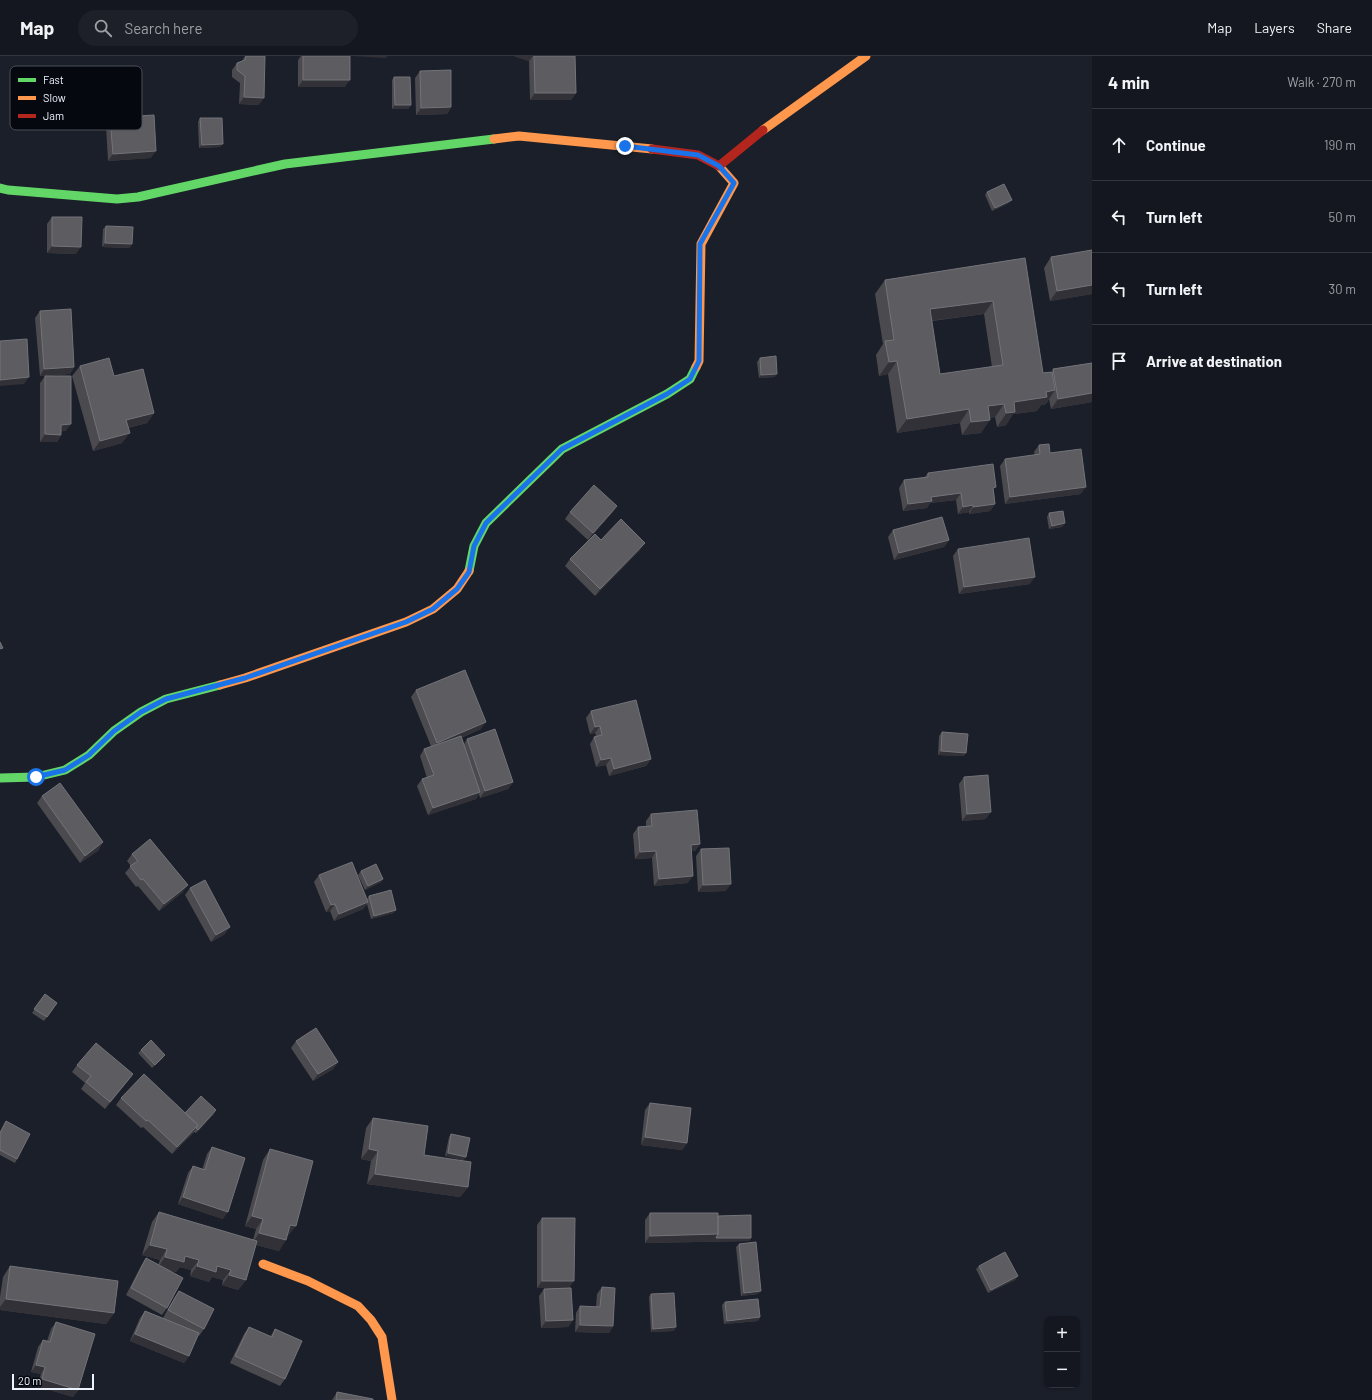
<!DOCTYPE html>
<meta charset="utf-8">
<style>
:root{--surface:#14171f;--page:#1d2028;--text:#f1f3f6;--muted:#9d9fa4;--line:#33363d}
body{margin:0;font-family:Barlow,sans-serif;background:var(--page);color:var(--text)}
.controls{position:absolute;right:12px;bottom:12px;display:grid;overflow:hidden;border-radius:8px;box-shadow:0 1px 3px #0004}
.controls button{width:36px;height:36px;display:grid;place-items:center;padding:0;border:0;border-bottom:1px solid var(--line);background:var(--surface);color:var(--text);font:20px sans-serif}
.scale{position:absolute;left:12px;bottom:10px;width:82px;box-sizing:border-box;padding-left:4px;border:2px solid #ecf2fe;border-top:0;font-size:11px;line-height:14px;white-space:nowrap;color:#ecf2fe;-webkit-text-stroke:3px #05080f;paint-order:stroke}
.stop{position:absolute;width:12px;height:12px;margin:-9px;border:3px solid #1a73e8;border-radius:50%;background:#fff}
.stop.end{background:#1a73e8;border-color:#fff;box-shadow:0 1px 4px #0008}
.list{margin:0;padding:0;list-style:none}
h2{display:flex;justify-content:space-between;align-items:center;height:52px;margin:0;padding:0 16px;font-size:17px}
h2 small{font-size:13px;font-weight:400;color:var(--muted)}
.list li{display:grid;grid-template-columns:26px 1fr auto;gap:12px;align-items:center;box-sizing:border-box;height:72px;padding:0 16px;border-top:1px solid var(--line)}
.list b{display:block;font-size:15px;white-space:nowrap}
.list em{font-size:13px;font-style:normal;color:var(--muted)}
.icon{flex:none;width:22px;height:22px;fill:none;stroke:currentColor;stroke-width:2;stroke-linecap:round;stroke-linejoin:round}
.map{position:relative;flex:none;width:1092px;height:1344px;overflow:hidden}
header{display:flex;align-items:center;gap:24px;box-sizing:border-box;height:56px;padding:0 20px;background:var(--surface);border-bottom:1px solid var(--line)}
header strong{font-size:19px}
nav{display:flex;gap:22px;margin-inline-start:auto;font-size:14px}
.search{width:280px;height:36px;background:var(--page);display:flex;align-items:center;gap:10px;box-sizing:border-box;padding:0 14px;border-radius:22px;color:var(--muted);font-size:15px}
main{display:flex}
aside{flex:1;background:var(--surface)}
.map>svg:first-child{display:block}
</style>
<header>
<strong>Map</strong>
<div class="search"><svg class="icon" aria-label="search" viewBox="0 0 24 24"><circle cx="10" cy="10" r="6"/><path d="M15 15l6 6"/></svg>Search here</div>
<nav><a>Map</a><a>Layers</a><a>Share</a></nav>
</header>
<main>
<div class="map">
<svg width="1092" height="1344" viewBox="0 0 1092 1344">
<rect width="100%" height="100%" fill="#1b1f29"/>
<g fill="none" stroke-linecap="round" stroke-linejoin="round">
<path stroke="#63d668" stroke-width="9" d="M0 132 8 134 117 143 138 141 285 108 494 83
M469 515 474 490 486 467 562 393 667 338 690 323 696 311
M0 722 36 721 65 714 89 699 114 675 141 656 166 643 220 629"/>
<path stroke="#ff974d" stroke-width="9" d="M763 74 866 0
M494 83 519 80 652 93
M696 311 699 305 701 188 734 127 719 110
M220 629 245 622 406 566 433 553 457 533 469 515
M263 1208 308 1225 358 1250 371 1264 382 1281 392 1344"/>
<path stroke="#b3261e" stroke-width="9" d="M652 93 698 99 719 110 763 74"/>
</g>
<path fill="#4b4a4e" fill-rule="evenodd" d="M245 0H265L259 49 239 48 240 27 232 21V14L237 7 242 5Z
M301 0H350L345 31H298V4Z
M514 0H575L576 37 571 44H530L529 5Z
M420 15 451 51 447 58 416 59 415 22Z
M394 21 411 49 408 53H392V24Z
M110 62 151 102 108 105 106 69Z
M200 62 220 91 199 92 198 66Z
M987 136 1009 147 992 155 985 139Z
M52 161 76 198 47 197V168Z
M106 170 130 192 102 191 103 173Z
M1092 194V238L1050 245 1044 212 1051 201Z
M1025 202 1043 317 1052 316 1053 313 1092 307V346L1051 353 1049 343 1046 348 1041 349 1037 355 1013 358 1006 369 997 371 995 361 990 362 981 377 962 379 960 367 897 377 888 318 879 320 876 299 883 288 875 238 885 224ZM984 258 992 311 940 318 932 265Z
M40 255 74 311 70 318 40 320 35 262Z
M760 302 775 321 759 322 757 306Z
M80 310 114 320 154 357 147 367 128 372 122 387 93 395 72 320Z
M45 320 66 375H61V379L57 386H40V327Z
M1039 389 1050 397 1081 438 1005 448 1000 410 1005 403 1035 399 1034 396Z
M928 417 994 435 995 448 990 455 969 458V456L958 458 956 444 930 447 927 452 903 455 899 432 904 424 924 422Z
M617 450 612 457 588 484 565 463 570 456Z
M1049 457 1065 467 1062 471 1049 473 1047 461Z
M893 474 949 484 944 491 894 504 888 481Z
M601 484 640 494 595 540 565 510 570 503Z
M958 493 1030 528 959 538 953 500Z
M416 634 481 673 461 682 464 688 467 683 513 726 508 733 480 742 479 738 476 743 428 759 417 730 422 723 427 722 420 700 424 693 431 690 411 641Z
M591 655 651 703 646 710 609 720 606 709 596 711 590 688 594 681 596 680 595 677 590 678 586 662Z
M942 676 964 700 938 699 939 680Z
M964 721 986 763 962 765 959 728Z
M42 740 99 794 80 807 37 747Z
M651 758 700 788 695 795H691L688 827 654 830 652 802 635 803 633 778 638 771 646 770V765Z
M701 793 726 835 698 836 696 800Z
M132 798 183 836 159 855 138 830 136 831 125 817 131 810 127 805Z
M361 815 383 823 381 826 365 834 358 819Z
M319 819 367 843 369 840 396 854 393 857 371 863 367 848 363 853 334 865 330 855 326 856 314 826Z
M190 832 225 878 211 886 185 839Z
M45 938 57 947 44 965 32 957Z
M296 985 338 1006 333 1013 313 1025 291 992Z
M141 994 163 1002 152 1012 138 997Z
M77 1009 133 1018 128 1025 105 1053 81 1033 85 1027 72 1016Z
M121 1042 185 1057 214 1058 196 1077 194 1076 172 1098 143 1071 141 1072 116 1049Z
M650 1047 687 1087 682 1094 641 1089 645 1054Z
M373 1062 468 1131 460 1141 367 1128 371 1105 361 1103 366 1072Z
M6 1065 17 1103 15 1107 0 1099V1076Z
M451 1078 466 1101 463 1104 445 1100 449 1081Z
M212 1091 223 1163 178 1148 188 1117 193 1110 202 1114 207 1098Z
M270 1093 288 1180H287L279 1195 256 1189 246 1224 238 1234 222 1229 223 1224 212 1221 209 1226 190 1220 191 1214 180 1211 176 1216 167 1214V1252L162 1259 126 1239 141 1210 146 1202 158 1209 160 1204 142 1199 152 1166 159 1156 253 1184 256 1173 245 1170 263 1104Z
M650 1157 718 1160 751 1182 749 1185 645 1187V1164Z
M542 1162 570 1232 573 1264 568 1271 541 1272 539 1240 544 1233 558 1232H537V1169Z
M739 1188 758 1238 741 1240 736 1191Z
M10 1210 114 1257 106 1268 0 1254V1241L3 1221Z
M979 1210 1018 1220 1015 1224 988 1237 976 1213Z
M602 1231 613 1270 609 1277 575 1276 576 1257 580 1250 596 1251 597 1238Z
M179 1235 204 1273 199 1280 198 1279 189 1300 184 1307 130 1285 140 1262 145 1255 170 1265 163 1262 174 1242Z
M651 1238 674 1275 651 1276 649 1241Z
M725 1246 760 1261 758 1265 724 1268 722 1249Z
M56 1266 78 1334 73 1341 37 1330 41 1318 31 1316 38 1291 43 1284 47 1285 51 1273Z
M249 1271 270 1281 275 1273 285 1323 280 1330 230 1307 244 1278Z
M337 1336 373 1344H332Z"/>
<path fill="#313137" d="M351 0H387L386 2Z
M514 0H533L529 5Z
M303 24H350L345 31H298Z
M535 37H576L571 44H530Z
M244 41 264 42 259 49 239 48Z
M395 49H411L408 53H392Z
M451 51 447 58 416 59 421 52Z
M223 88 220 91 199 92 202 89Z
M156 95 151 102 108 105 113 98Z
M1012 144 1009 147 992 155 995 152Z
M105 187 132 188 130 192 102 191Z
M52 190 81 191 76 198 47 197Z
M1092 229V238L1050 245 1057 235Z
M993 245 984 258 920 266 930 253Z
M897 305 888 318 879 320 889 306Z
M74 311 70 318 40 320 44 313Z
M777 318 775 321 759 322 761 319Z
M29 321 24 328 0 330V324Z
M1055 334 1046 348 1041 349 1037 355 1013 358 1006 369 997 371 1014 346 1046 336Z
M1092 337V346L1051 353 1058 343Z
M1004 348 995 361 978 364 988 350Z
M969 353 960 367 897 377 907 363Z
M154 357 147 367 119 374 126 364Z
M990 364 981 377 962 379 971 366Z
M71 368 66 375 56 376 61 369Z
M130 377 122 387 93 395 100 385Z
M45 378 61 379 57 386H40Z
M1086 431 1081 438 1005 448 1010 441Z
M961 437 956 444 930 447 927 452 903 455 908 448 931 441Z
M995 448 990 455 969 458 973 451Z
M973 449 969 456 958 458 963 451Z
M617 450 612 457 588 484 593 477Z
M1065 467 1062 471 1049 473 1052 470Z
M949 484 944 491 894 504 899 497Z
M645 487 640 494 595 540 600 533Z
M1035 521 1030 528 959 538 964 531Z
M486 666 481 673 432 694 437 687Z
M600 670 595 677 590 678 595 671Z
M941 695 966 697 964 700 938 699Z
M611 702 606 709 596 711 601 704Z
M651 703 646 710 609 720 614 713Z
M513 726 508 733 480 742 485 735Z
M480 736 476 743 428 759 433 752Z
M991 756 986 763 962 765 967 758Z
M103 786 99 794 80 807 85 800Z
M700 788 695 795 686 796 691 789Z
M656 795 652 802 635 803 640 796Z
M693 820 688 827 654 830 659 823Z
M383 823 381 826 365 834 368 830Z
M731 828 726 835 698 836 703 829Z
M188 829 183 836 159 855 164 848Z
M368 846 363 853 334 865 339 858Z
M335 848 330 855 326 856 331 849Z
M396 854 393 857 371 863 374 860Z
M230 871 225 878 211 886 216 879Z
M165 999 163 1002 152 1012Z
M338 1006 333 1013 313 1025 318 1018Z
M133 1018 128 1025 105 1053 110 1046Z
M216 1054 214 1058 196 1077 198 1074Z
M198 1069 193 1076 172 1098 177 1091Z
M645 1081 687 1087 682 1094 641 1089Z
M369 1093 378 1095 371 1105 361 1103Z
M448 1097 466 1101 463 1104 445 1100Z
M375 1118 468 1131 460 1141 367 1128Z
M183 1141 228 1156 223 1163 178 1148Z
M252 1160 263 1163 256 1173 245 1170Z
M290 1169 296 1170 288 1180 283 1179Z
M259 1177 286 1184 279 1195 252 1188Z
M718 1178 751 1182 749 1185 645 1187 650 1180Z
M150 1189 167 1193 160 1204 142 1199Z
M185 1200 199 1204 191 1214 180 1211 176 1216 158 1211 165 1201Z
M197 1210H217L231 1214 223 1224 212 1221 209 1226 190 1220Z
M229 1219 246 1224 238 1234 222 1229Z
M1018 1220 1015 1224 988 1237 991 1234Z
M542 1225H574L569 1232H537Z
M761 1235 758 1238 741 1240 744 1237Z
M6 1243 114 1257 106 1268 0 1254V1251Z
M760 1261 758 1265 724 1268 727 1265Z
M573 1264 568 1271 541 1272 546 1265Z
M580 1269 613 1270 609 1277 575 1276Z
M676 1271 674 1275 651 1276 653 1273Z
M135 1278 189 1300 184 1307 130 1285Z
M36 1309 45 1311 41 1318 31 1316Z
M42 1323 78 1334 73 1341 37 1330Z"/>
<path fill="#5c5c61" stroke="#73737a" fill-rule="evenodd" d="M246 0H265L264 42 244 41 245 20 237 14V7L245 4Z
M303 0H350V24H303Z
M534 0H575L576 37H535Z
M451 14V51L421 52 420 15Z
M394 21H410L411 49H395Z
M154 59 156 95 113 98 110 62Z
M200 62H222L223 88 202 89Z
M1004 128 1012 144 995 152 987 136Z
M52 161H82L81 191 52 190Z
M106 170 133 171 132 188 105 187Z
M1092 194V229L1057 235 1051 201Z
M1025 202 1043 317 1052 316 1055 334 1046 336 1047 341 1014 346 1015 356 1006 357 1004 348 988 350 990 364 971 366 969 353 907 363 897 305 889 306 885 285 894 284 885 224ZM993 245 1003 309 940 318 930 253Z
M71 253 74 311 44 313 40 255Z
M27 283 29 321 0 324V285Z
M776 300 777 318 761 319 760 302Z
M109 302 114 320 143 313 154 357 126 364 130 377 100 385 80 310Z
M1092 307V337L1058 343 1053 313Z
M45 320H71V368L61 369V379L45 378Z
M1049 388 1050 397 1081 393 1086 431 1010 441 1005 403 1040 398 1039 389Z
M993 408 996 431 993 432 995 448 973 451V449L963 451 961 437 931 441 932 445 908 448 904 424 928 421V417Z
M594 429 617 450 593 477 570 456Z
M1063 455 1065 467 1052 470 1049 457Z
M942 461 949 484 899 497 893 474Z
M621 463 645 487 600 533 570 503 595 478 601 484Z
M1029 482 1035 521 964 531 958 493Z
M0 586 3 592 0 593Z
M465 614 486 666 437 687 416 634Z
M636 644 651 703 614 713 611 702 601 704 594 681 602 679 600 670 595 671 591 655Z
M495 673 513 726 485 735 467 683Z
M942 676 968 678 966 697 941 695Z
M461 680 480 736 433 752 422 723 434 719 424 693Z
M988 719 991 756 967 758 964 721Z
M60 727 103 786 85 800 42 740Z
M697 754 700 788 691 789 693 820 659 823 656 795 640 796 638 771 652 770 651 758Z
M150 783 188 829 164 848 143 823 141 824 130 810 138 805 132 798Z
M729 792 731 828 703 829 701 793Z
M352 806 368 846 339 858 335 848 331 849 319 819Z
M376 808 383 823 368 830 361 815Z
M205 824 230 871 216 879 190 832Z
M391 834 396 854 374 860 369 840Z
M45 938 57 947 47 961 34 953Z
M316 972 338 1006 318 1018 296 985Z
M151 984 165 999 155 1009 141 994Z
M96 987 133 1018 110 1046 86 1026 91 1020 77 1009Z
M144 1018 198 1069 177 1091 148 1064 146 1065 121 1042Z
M201 1040 216 1054 198 1074 196 1072 198 1069 185 1057Z
M650 1047 691 1052 687 1087 645 1081Z
M373 1062 428 1070 424 1099 471 1106 468 1131 375 1118 378 1095 369 1093Z
M6 1065 30 1078 17 1103 0 1094V1077Z
M451 1078 470 1082 466 1101 448 1097Z
M212 1091 245 1102 228 1156 183 1141 193 1110 205 1114Z
M270 1093 313 1105 296 1170 290 1169 286 1184 259 1177 263 1163 252 1160Z
M159 1156 257 1185 246 1224 229 1219 231 1214 217 1210 216 1216 197 1210 199 1204 185 1200 184 1206 165 1201 167 1193 150 1189Z
M650 1157H718V1178L650 1180Z
M751 1159V1182H716L718 1178V1160Z
M542 1162H575L574 1225H542Z
M756 1186 761 1235 744 1237 739 1188Z
M1005 1196 1018 1220 991 1234 979 1210Z
M146 1202 183 1222 167 1252 131 1232Z
M10 1210 118 1225 114 1257 6 1243Z
M602 1231 615 1232 613 1270 580 1269V1250L600 1251Z
M571 1232 573 1264 546 1265 544 1233Z
M179 1235 214 1253 204 1273 168 1254Z
M674 1237 676 1271 653 1273 651 1238Z
M758 1243 760 1261 727 1265 725 1246Z
M145 1255 199 1277 189 1300 135 1278Z
M56 1266 95 1278 78 1334 42 1323 45 1311 36 1309 43 1284 50 1286Z
M249 1271 272 1281 275 1273 302 1285 285 1323 235 1300Z
M337 1336 373 1343V1344H336Z"/>
<g fill="none" stroke-linecap="round" stroke-linejoin="round">
<path stroke="#1a73e8" stroke-width="5" d="M36 721 65 714 89 699 114 675 141 656 166 643 245 622 406 566 433 553 457 533 469 516 474 490 486 467 562 393 667 338 690 323 699 305 700 188 734 127 719 110 698 99 625 90"/>
</g>
<rect x="10" y="10" width="132" height="64" rx="6" fill="#05080f" stroke="#4a4e57" stroke-width="1"/>
<rect x="18" y="22" width="18" height="4" fill="#63d668"/>
<rect x="18" y="40" width="18" height="4" fill="#ff974d"/>
<rect x="18" y="58" width="18" height="4" fill="#b3261e"/>
<g font-size="11" fill="#ecf2fe">
<text x="43" y="28">Fast</text>
<text x="43" y="46">Slow</text>
<text x="43" y="64">Jam</text>
</g>
</svg>
<div class="controls">
<button>+</button>
<button>−</button>
</div>
<div class="scale">20 m</div>
<div class="stop" style="left:36px;top:721px"></div>
<div class="stop end" style="left:625px;top:90px"></div>
</div>
<aside>
<h2>4 min<small>Walk · 270 m</small></h2>
<ul class="list">
<li><svg class="icon" aria-label="ahead" viewBox="0 0 24 24"><path d="M12 20V5M6 11l6-6 6 6"/></svg><div><b>Continue</b></div><em>190 m</em></li>
<li><svg class="icon" aria-label="left" viewBox="0 0 24 24"><path d="M17 20v-9H6M10 6l-5 5 5 5"/></svg><div><b>Turn left</b></div><em>50 m</em></li>
<li><svg class="icon" aria-label="left" viewBox="0 0 24 24"><path d="M17 20v-9H6M10 6l-5 5 5 5"/></svg><div><b>Turn left</b></div><em>30 m</em></li>
<li><svg class="icon" aria-label="arrive" viewBox="0 0 24 24"><path d="M6 21V4h12l-3 4 3 4H6"/></svg><div><b>Arrive at destination</b></div></li>
</ul>
</aside>
</main>
